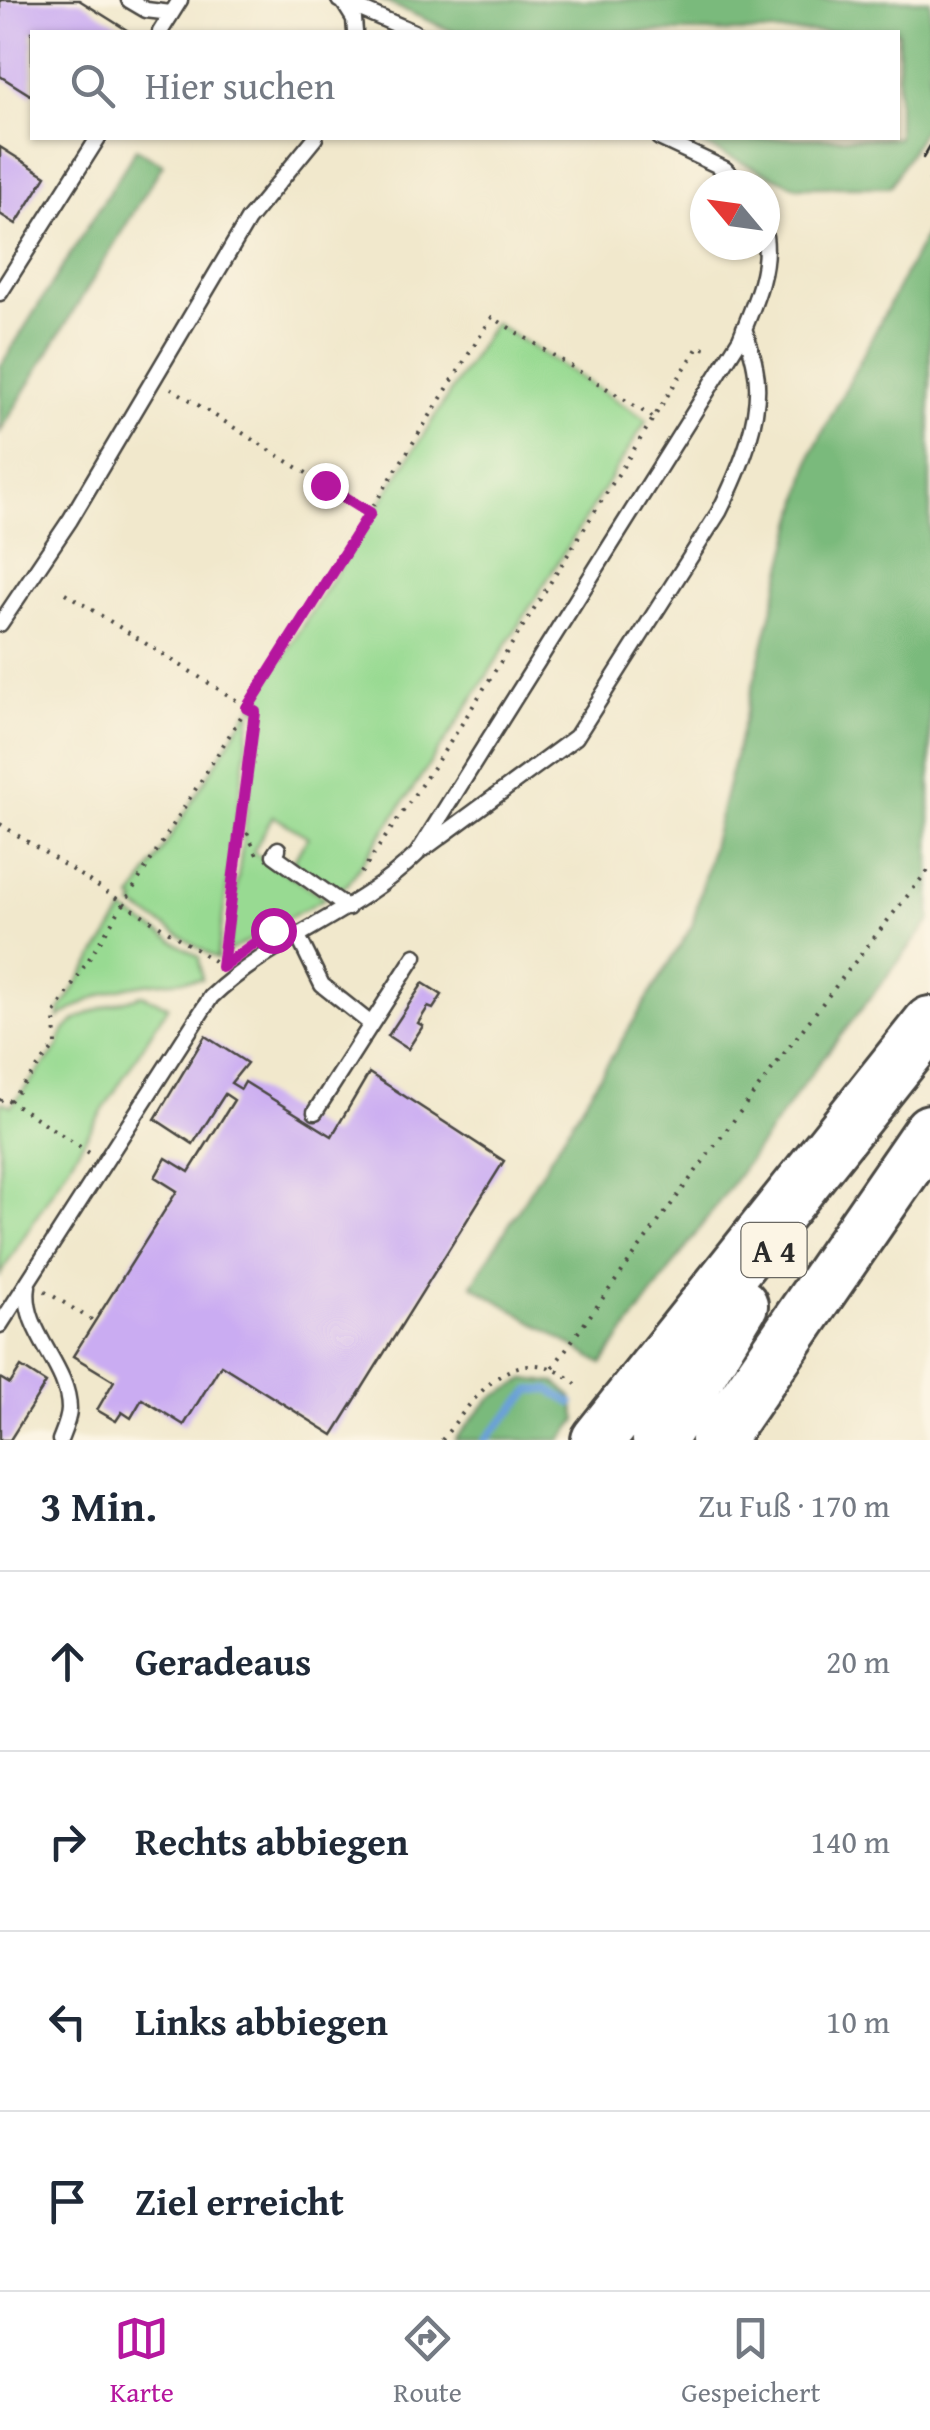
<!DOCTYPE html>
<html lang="de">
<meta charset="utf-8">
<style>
:root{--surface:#fff;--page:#f2f2f3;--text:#1f2937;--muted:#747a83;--line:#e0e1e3;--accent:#b5179e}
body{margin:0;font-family:"Gentium Book Plus",serif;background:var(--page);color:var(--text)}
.compass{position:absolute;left:690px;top:170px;width:90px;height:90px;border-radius:50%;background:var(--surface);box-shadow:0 2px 8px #0004;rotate:299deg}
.stop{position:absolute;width:30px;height:30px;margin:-22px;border:8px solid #b5179e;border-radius:50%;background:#fff}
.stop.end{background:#b5179e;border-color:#fff;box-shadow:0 2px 10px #0008}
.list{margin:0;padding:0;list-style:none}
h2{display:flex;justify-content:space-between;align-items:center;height:130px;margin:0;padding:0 40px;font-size:42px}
h2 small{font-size:32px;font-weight:400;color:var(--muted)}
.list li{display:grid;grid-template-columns:65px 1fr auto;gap:30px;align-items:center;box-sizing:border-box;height:180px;padding:0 40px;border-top:2px solid var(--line)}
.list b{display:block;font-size:38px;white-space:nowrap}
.list em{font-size:32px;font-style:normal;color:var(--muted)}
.icon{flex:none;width:55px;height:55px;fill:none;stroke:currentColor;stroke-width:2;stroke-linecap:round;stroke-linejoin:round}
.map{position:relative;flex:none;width:930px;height:1440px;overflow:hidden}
.search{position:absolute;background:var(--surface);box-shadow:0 2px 8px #0004;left:30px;right:30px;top:30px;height:110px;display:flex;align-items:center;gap:25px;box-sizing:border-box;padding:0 35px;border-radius:0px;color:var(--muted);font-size:38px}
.sheet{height:850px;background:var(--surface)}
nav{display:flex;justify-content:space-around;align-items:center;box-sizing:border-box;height:140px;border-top:2px solid var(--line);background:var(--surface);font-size:28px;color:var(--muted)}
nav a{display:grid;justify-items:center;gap:5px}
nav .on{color:var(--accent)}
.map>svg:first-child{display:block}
</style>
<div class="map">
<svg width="930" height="1440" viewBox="0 0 930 1440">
<rect width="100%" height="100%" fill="#fcf5e5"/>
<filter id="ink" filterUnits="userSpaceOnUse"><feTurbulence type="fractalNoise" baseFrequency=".01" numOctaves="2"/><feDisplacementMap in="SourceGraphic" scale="20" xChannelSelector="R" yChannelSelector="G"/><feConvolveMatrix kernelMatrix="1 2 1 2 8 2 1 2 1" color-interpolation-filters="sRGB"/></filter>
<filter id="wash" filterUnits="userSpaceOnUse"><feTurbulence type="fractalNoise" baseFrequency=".0048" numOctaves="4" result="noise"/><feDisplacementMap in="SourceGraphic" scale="40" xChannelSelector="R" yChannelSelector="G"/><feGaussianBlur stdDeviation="2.25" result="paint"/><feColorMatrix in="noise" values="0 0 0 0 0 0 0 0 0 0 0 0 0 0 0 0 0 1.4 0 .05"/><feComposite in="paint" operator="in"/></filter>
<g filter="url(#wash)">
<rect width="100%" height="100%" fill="#f1e8cc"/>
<path fill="#98da92" stroke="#62825e" stroke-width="2.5" d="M494 323 647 420 456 725 348 884 336 891 293 861 308 837 273 816 253 852 325 898 228 952 260 712 252 706Z
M248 711 251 713 217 959 133 906 136 902 132 899Z
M124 911 199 957 202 979C146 982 106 985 59 1018V1012Z
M142 995 168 1006 0 1275V1106L2 1102 11 1106 59 1046C61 1014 116 1004 142 995Z"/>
<path fill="#7aba7c" stroke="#527254" stroke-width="2.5" d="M381 0H930V118L890 187H797L687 138H898V32H454Z
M136 149 163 164 0 432V367Z
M930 226V921L814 1070 602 1364 472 1285 692 926 812 453Z
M527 1379 556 1383 572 1397 577 1420 561 1440H455L490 1399Z"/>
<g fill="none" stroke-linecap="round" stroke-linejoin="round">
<path stroke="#6ba1d8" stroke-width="8" d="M485 1440 531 1390H549L572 1403"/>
</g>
<g id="blocks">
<path fill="#caacf2" d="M0 0H79L130 32H32V96L0 76Z
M0 147 46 176 16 224 0 214Z
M423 983 442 995 433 1009 428 1007 418 1023 423 1026 408 1049 388 1036Z
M205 1036 247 1063 231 1083 241 1089 245 1082 332 1136 369 1073 504 1161 333 1435 221 1365 184 1425 142 1399 131 1418 122 1412 116 1421 97 1410 114 1381 73 1356 177 1191 155 1177 166 1158 189 1172 234 1100 225 1094 193 1144 155 1119Z
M21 1367 46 1383 10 1440H0V1378L10 1384Z"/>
</g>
</g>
<g filter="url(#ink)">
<use href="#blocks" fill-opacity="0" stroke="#494743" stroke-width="2.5"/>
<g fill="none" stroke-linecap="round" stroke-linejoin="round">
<g stroke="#494743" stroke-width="19">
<path id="service" d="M129 0 146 10 171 13
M339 0 414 32
M344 3 354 19 355 32
M160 32 180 0
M659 138 725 169 740 185
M0 293 98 138
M0 624 70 520 248 220 315 138
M425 848 576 737 719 512C739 472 765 413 755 367 753 354 748 341 744 328
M278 849 274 855 348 908
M297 934 322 985 371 1024
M315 1112 415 956
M28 1286C21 1331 69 1365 69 1409 69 1419 64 1430 60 1440
M0 1325 211 997C273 938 356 914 417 854L740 339C753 306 770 272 765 236"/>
</g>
<g stroke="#494743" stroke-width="58">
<path id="motorway" d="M598 1440 930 1023
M659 1440 741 1305
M717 1440 930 1131"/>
</g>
<path stroke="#494743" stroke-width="4" stroke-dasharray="2.5 8" stroke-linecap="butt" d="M171 388 370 513
M65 593 255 712 220 965
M0 824 219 964
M239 826 247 832 257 855
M361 873 451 741 698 347 712 350
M0 1101 3 1097 10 1101 91 1154
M10 1101 56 1045 55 1013 492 317 654 418
M45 1291 95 1322
M553 1367C675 1198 798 1030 930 868
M442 1440C479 1391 521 1330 581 1389"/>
<use href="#service" stroke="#fff" stroke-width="14"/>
<use href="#motorway" stroke="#fff" stroke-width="52"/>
<path stroke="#2b2b2b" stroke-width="2.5" d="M923 158 930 146
M929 180 930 178"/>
</g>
</g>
<g fill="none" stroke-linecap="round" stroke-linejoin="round" filter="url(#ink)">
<path stroke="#b5179e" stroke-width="12" d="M273 930 222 967 255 712 247 708 370 513 325 485"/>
</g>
<g text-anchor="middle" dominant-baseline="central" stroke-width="9" stroke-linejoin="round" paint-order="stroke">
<rect fill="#fcf5e5" stroke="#6a6863" stroke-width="2.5" x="741.5" y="1223" width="65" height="54" rx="8"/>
<g font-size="32" font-weight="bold" fill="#2b2b2b">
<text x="774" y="1250">A 4</text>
</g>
</g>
</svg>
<svg class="compass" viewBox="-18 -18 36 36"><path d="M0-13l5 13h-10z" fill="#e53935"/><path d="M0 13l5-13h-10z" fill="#747a83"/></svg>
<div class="stop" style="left:273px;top:930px"></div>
<div class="stop end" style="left:325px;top:485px"></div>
<div class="search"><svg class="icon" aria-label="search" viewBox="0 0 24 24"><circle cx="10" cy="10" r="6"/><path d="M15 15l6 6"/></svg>Hier suchen</div>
</div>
<section class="sheet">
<h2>3 Min.<small>Zu Fuß · 170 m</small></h2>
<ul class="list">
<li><svg class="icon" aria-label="ahead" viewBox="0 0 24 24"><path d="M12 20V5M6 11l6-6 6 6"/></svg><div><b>Geradeaus</b></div><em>20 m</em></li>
<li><svg class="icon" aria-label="right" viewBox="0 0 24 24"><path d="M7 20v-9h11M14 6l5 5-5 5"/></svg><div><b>Rechts abbiegen</b></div><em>140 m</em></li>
<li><svg class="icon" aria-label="left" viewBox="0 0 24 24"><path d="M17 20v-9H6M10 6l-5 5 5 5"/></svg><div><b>Links abbiegen</b></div><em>10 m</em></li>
<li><svg class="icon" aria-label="arrive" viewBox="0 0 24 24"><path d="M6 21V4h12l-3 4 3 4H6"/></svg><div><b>Ziel erreicht</b></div></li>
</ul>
</section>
<nav>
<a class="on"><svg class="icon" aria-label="map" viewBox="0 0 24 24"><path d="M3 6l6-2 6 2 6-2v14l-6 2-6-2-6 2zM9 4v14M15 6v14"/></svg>Karte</a>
<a><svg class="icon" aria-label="directions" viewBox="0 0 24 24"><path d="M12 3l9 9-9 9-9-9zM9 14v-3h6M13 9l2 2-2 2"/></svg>Route</a>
<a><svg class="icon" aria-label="saved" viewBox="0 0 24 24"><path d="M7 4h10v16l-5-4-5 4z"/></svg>Gespeichert</a>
</nav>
